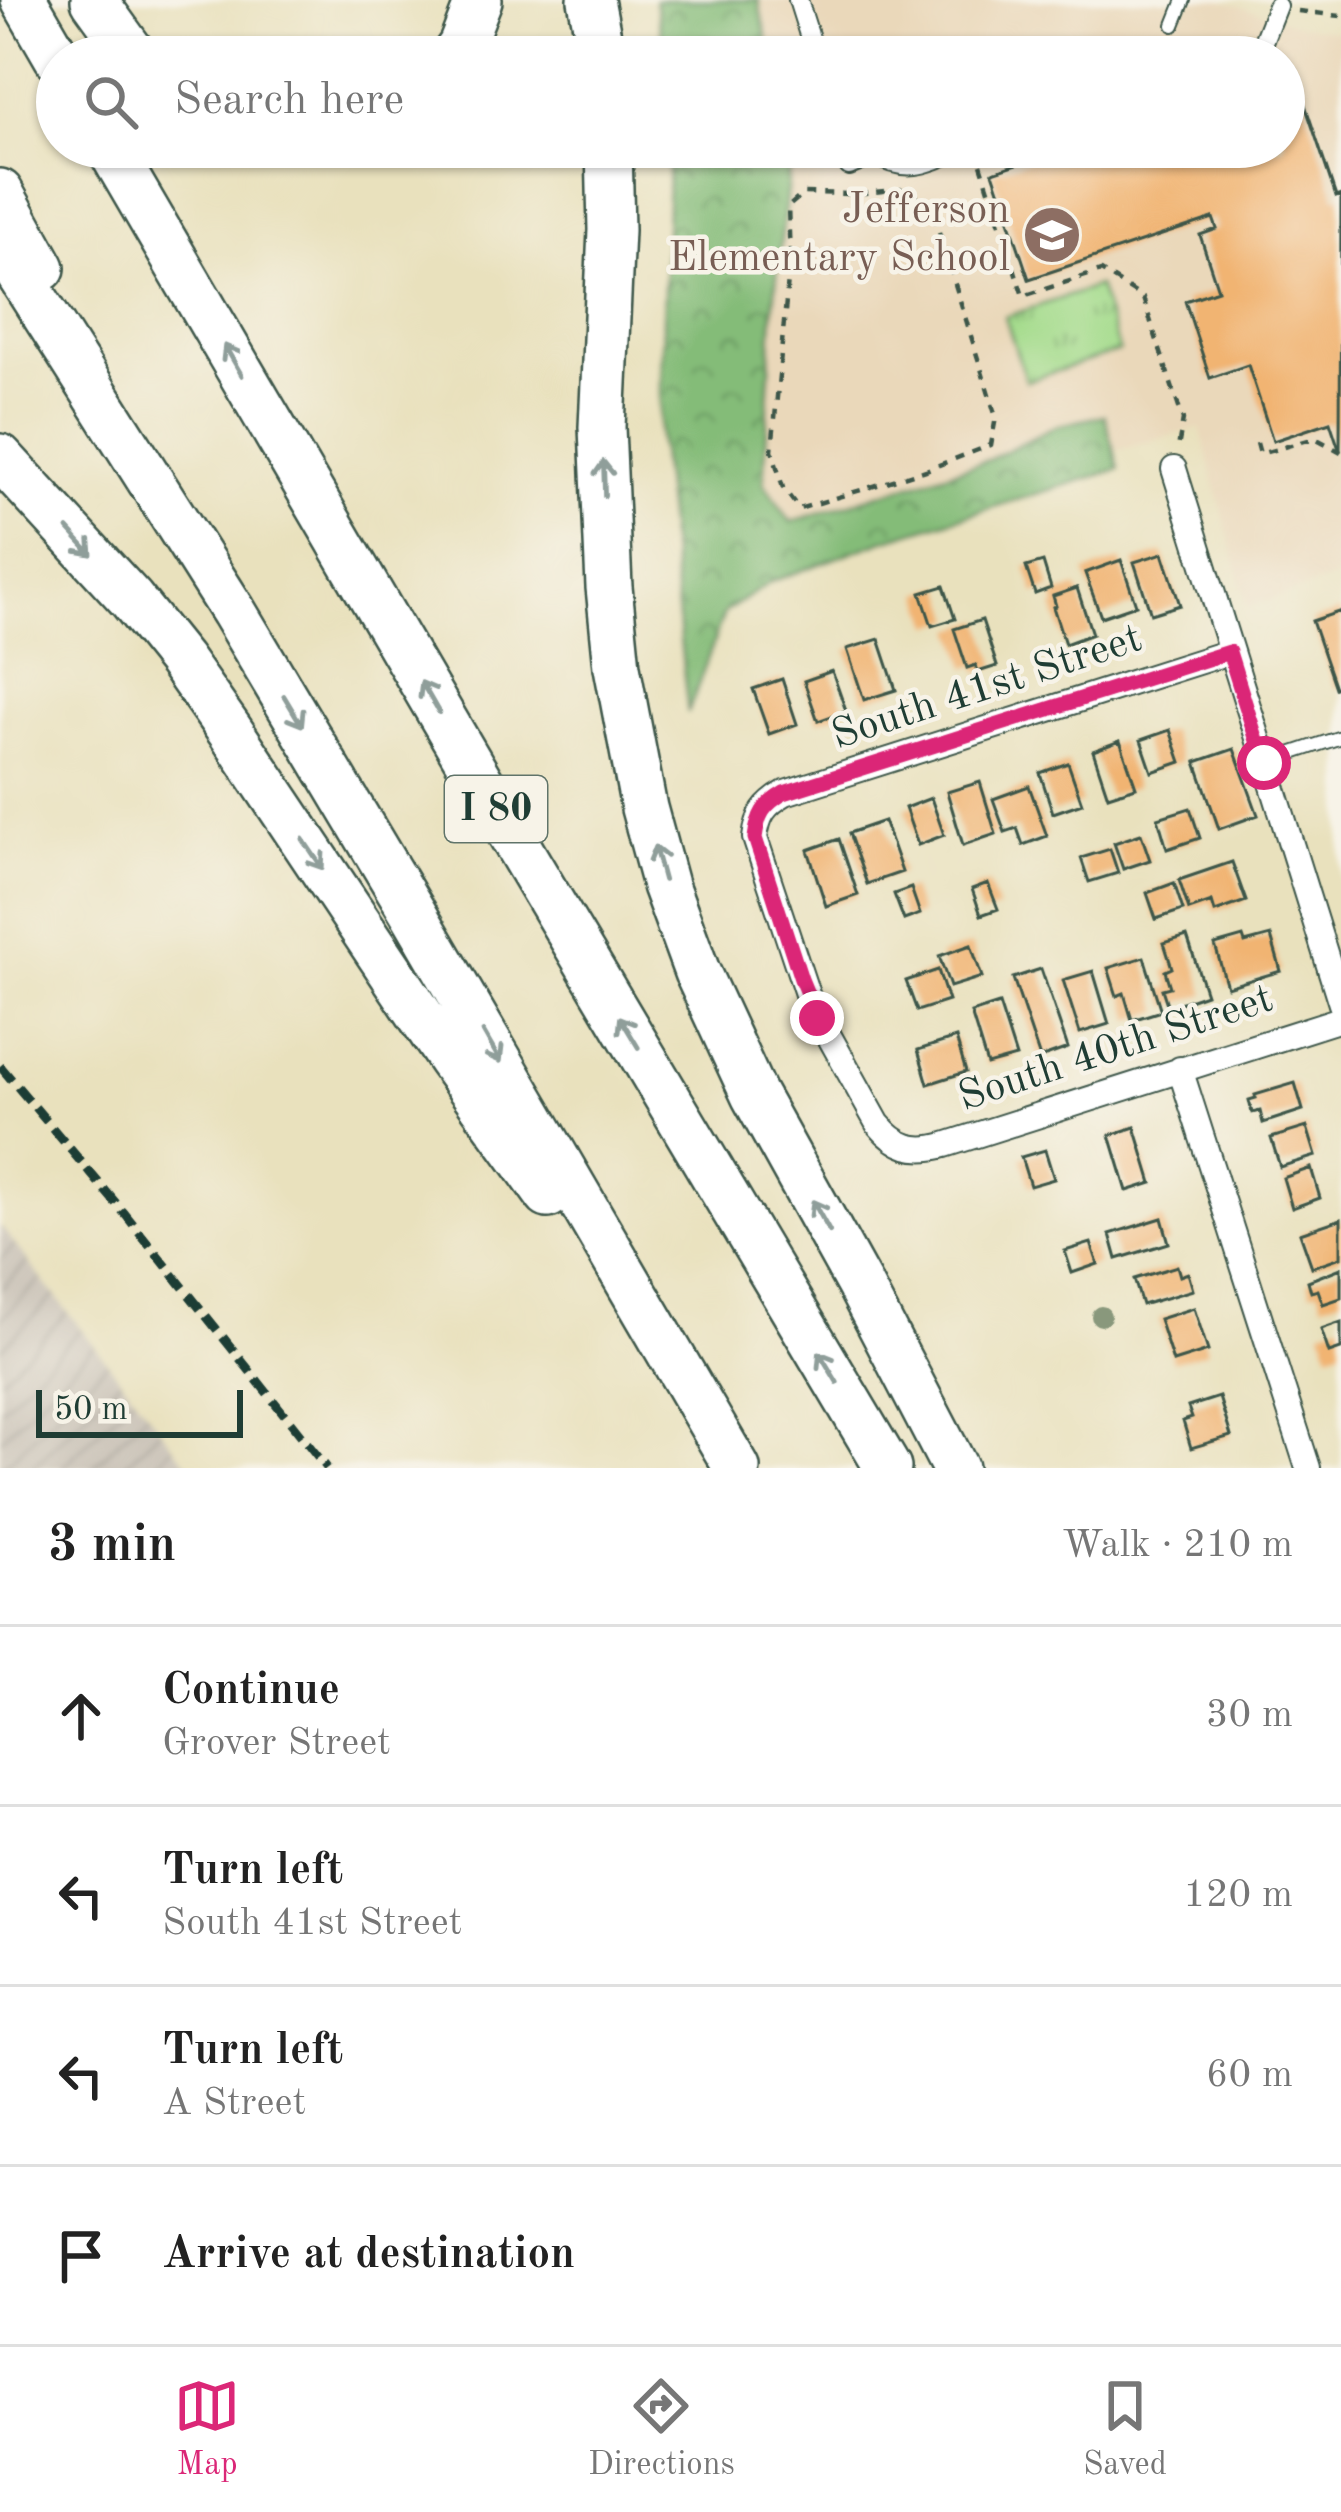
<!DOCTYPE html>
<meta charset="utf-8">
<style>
:root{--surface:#fff;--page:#f2f2f2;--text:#222;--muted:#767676;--line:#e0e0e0;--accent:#db2777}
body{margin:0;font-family:"Old Standard TT",serif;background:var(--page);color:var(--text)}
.scale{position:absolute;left:36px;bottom:30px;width:207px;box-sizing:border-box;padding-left:12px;border:6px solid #1f3d34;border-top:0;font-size:33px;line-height:42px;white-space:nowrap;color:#1f3d34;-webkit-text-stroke:9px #f7f3e8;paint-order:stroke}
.stop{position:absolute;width:36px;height:36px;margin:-27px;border:9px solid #db2777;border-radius:50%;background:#fff}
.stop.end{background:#db2777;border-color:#fff;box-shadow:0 3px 12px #0008}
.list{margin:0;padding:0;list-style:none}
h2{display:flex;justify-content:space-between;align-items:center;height:156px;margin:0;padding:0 48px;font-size:51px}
h2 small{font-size:39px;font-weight:400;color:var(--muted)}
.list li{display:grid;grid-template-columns:78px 1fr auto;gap:36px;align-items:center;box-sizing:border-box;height:180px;padding:0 48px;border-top:3px solid var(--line)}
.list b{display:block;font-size:45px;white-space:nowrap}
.list p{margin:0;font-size:39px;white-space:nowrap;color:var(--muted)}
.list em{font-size:39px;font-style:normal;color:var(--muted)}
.icon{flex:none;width:66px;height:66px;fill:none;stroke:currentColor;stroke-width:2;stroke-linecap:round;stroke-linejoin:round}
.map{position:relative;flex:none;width:1341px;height:1468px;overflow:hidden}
.search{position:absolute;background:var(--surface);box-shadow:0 3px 9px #0004;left:36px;right:36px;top:36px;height:132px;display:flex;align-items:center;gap:30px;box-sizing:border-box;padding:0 42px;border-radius:66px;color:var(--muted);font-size:45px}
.sheet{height:876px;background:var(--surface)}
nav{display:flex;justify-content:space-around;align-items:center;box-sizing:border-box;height:168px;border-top:3px solid var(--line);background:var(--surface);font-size:33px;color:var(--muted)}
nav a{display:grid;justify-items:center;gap:6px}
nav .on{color:var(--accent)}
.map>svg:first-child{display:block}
</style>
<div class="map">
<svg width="1341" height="1468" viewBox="0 0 1341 1468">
<defs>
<pattern id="industrial-furrows" width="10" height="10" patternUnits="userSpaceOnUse" patternTransform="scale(3)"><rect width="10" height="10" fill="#cac3b8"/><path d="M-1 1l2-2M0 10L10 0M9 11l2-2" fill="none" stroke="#ada89f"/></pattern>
<pattern id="forest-crowns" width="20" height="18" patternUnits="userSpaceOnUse" patternTransform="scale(3)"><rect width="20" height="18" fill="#84bc78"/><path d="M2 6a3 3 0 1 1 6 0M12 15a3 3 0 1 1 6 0" fill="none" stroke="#6b9a63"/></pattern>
<pattern id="park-tufts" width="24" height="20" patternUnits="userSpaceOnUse" patternTransform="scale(3)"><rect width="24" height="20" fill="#a5dc8d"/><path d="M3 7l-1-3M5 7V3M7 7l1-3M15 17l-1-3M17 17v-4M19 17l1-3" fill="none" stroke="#86b474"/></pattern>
</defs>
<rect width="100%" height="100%" fill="#f7f3e8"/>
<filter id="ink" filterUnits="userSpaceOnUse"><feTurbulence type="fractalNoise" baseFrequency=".00833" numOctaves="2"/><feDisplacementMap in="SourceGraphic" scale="24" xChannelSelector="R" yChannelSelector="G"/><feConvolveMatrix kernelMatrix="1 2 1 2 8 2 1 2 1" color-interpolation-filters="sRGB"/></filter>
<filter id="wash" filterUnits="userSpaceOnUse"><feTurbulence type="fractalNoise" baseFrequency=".004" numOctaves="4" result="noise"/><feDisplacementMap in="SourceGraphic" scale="48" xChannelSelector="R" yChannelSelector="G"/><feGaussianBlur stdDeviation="2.7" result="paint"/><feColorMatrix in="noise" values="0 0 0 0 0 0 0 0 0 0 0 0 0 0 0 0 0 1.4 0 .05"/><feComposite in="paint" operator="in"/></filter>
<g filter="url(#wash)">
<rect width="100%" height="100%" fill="#e9e1bd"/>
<path fill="#ead8ba" d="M752 0H1221L1298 25 1341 32V576L1248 607 1200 428 758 546 764 147H1284V57H759Z"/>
<path fill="url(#industrial-furrows)" d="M0 1226 191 1468H0Z"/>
<path fill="url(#forest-crowns)" stroke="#527c56" stroke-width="3" d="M655 0H758L771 57H665Z
M669 147H792L773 310 764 483 791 522 988 460 1056 426 1105 415 1119 469 884 540 770 582 724 613 688 713 659 441Z"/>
<path fill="url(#park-tufts)" stroke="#628c60" stroke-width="3" d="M1098 286 1119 351 1026 381 1005 317Z"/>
<g id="blocks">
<path fill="#f1b472" d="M1293 69 1336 197 1341 195 1340 452 1330 422 1273 441 1248 365 1210 378 1185 301 1218 290 1200 235 1217 229 1213 218 1029 279 993 172 1069 147H1077L1080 154 1101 147H1284V72Z
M1163 553 1180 605 1151 614 1134 562Z
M1121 560 1136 605 1101 617 1085 573Z
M1043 562 1051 588 1035 594 1026 567Z
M944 586 955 619 932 626 921 593Z
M1077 588 1092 634 1065 644 1053 607 1056 606 1053 596Z
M1341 611V686L1335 688 1312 621Z
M982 620 997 666 978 672 976 665 967 668 954 629Z
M879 639 896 690 864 700 847 649Z
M832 671 846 711 818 721 804 681Z
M782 679 797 724 769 734 753 689Z
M1170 730 1181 762 1152 772 1141 740Z
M1120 741 1136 787 1108 796 1093 751Z
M1234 749 1258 815 1219 829 1196 762Z
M1068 763 1082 803 1053 813 1040 773Z
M980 782 996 834 963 845 947 792Z
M1029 786 1047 836 1023 845 1017 828 1005 832 993 799Z
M931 798 944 835 918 845 905 808Z
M1190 808 1200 838 1167 849 1158 818Z
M884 821 902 872 867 884 849 833Z
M1141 834 1150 860 1123 869 1114 843Z
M839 839 858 895 826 906 808 850Z
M1110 849 1118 873 1089 882 1081 858Z
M1232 862 1246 901 1215 912 1212 902 1189 910 1179 880Z
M988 883 998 909 981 915 972 889Z
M1174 883 1183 910 1156 919 1147 893Z
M911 888 920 914 904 920 894 894Z
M1187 936 1206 994 1168 1007 1162 989 1170 987 1165 971 1172 968 1164 943Z
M1271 936 1281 971 1227 987 1215 945 1243 937 1245 943Z
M971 945 982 977 950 987 939 956Z
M1144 957 1161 1011 1132 1020 1124 993 1117 996 1108 968Z
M1041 969 1068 1048 1040 1058 1013 978Z
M938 970 948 1001 917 1011 906 981Z
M1093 971 1109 1024 1080 1033 1063 980Z
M999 1004 1016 1057 987 1065 971 1013Z
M956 1038 966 1072 928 1084 918 1050Z
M1295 1083 1303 1110 1263 1123 1260 1111 1252 1113 1249 1100 1256 1098 1255 1095Z
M1135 1127 1152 1183 1127 1191 1110 1135Z
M1307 1127 1316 1156 1280 1167 1271 1138Z
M1045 1150 1054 1179 1030 1186 1021 1157Z
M1311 1168 1320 1198 1292 1208 1283 1178Z
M1162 1218 1169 1243 1117 1259 1110 1234Z
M1341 1219V1257L1312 1267 1300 1233Z
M1091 1243 1098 1264 1072 1273 1065 1251Z
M1177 1266 1180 1276 1188 1273 1193 1290 1142 1305 1134 1279Z
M1341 1268V1298L1323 1304 1318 1290 1311 1292 1308 1281Z
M1194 1308 1208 1351 1173 1362 1159 1319Z
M1341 1322V1349L1329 1353 1321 1329Z
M1219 1397 1231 1436 1191 1448 1183 1421 1192 1418 1188 1407Z"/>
</g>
</g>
<g filter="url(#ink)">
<use href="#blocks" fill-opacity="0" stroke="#3d5649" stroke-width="3"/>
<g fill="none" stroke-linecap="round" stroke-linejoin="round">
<g stroke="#3d5649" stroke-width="16">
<path id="service" d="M1174 25 1184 0
M1266 762 1341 737"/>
</g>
<g stroke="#3d5649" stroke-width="22">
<path id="pedestrian" d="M798 0 816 57
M1260 49 1277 6
M1235 57 1260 49 1263 57
M843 147 849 166 875 155C910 176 931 161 966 147"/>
</g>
<g stroke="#3d5649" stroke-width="28">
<path id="minor" d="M1174 469 1341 1004
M1229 652 785 793C764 805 758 815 755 838L809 1000 878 1124C898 1148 916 1153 945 1145L1341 1019
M1180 1069 1308 1468"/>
</g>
<g stroke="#3d5649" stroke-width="50">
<path id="motorway" d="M24 0 57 57
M94 0 135 57
M591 0 602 57
M453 57 461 46 479 0
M109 147 526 860 888 1468
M609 147 611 230 602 427 609 587 617 667 644 808 665 885 697 972 754 1095 859 1284 955 1468
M0 192 42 268
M0 244 233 611 412 911 737 1468
M0 457 131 599 180 660 230 731 449 1058 548 1195"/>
</g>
<path stroke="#3d5649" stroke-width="4.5" stroke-dasharray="9 9" stroke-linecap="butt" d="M1298 11 1341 16
M981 164 1023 296 1101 271 1143 298 1183 420 1178 448
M903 189 855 194 804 193 788 207 790 258 772 450 783 488 799 509 926 470 991 445 996 417 930 203 907 189
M1257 443 1260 454 1315 438 1341 452"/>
<use href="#service" stroke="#fff" stroke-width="12"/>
<use href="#pedestrian" stroke="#fff" stroke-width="18"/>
<use href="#minor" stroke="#fff" stroke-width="24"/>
<use href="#motorway" stroke="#fff" stroke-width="45"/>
<path stroke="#1f3d34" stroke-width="9" stroke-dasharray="18 9" stroke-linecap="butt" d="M0 1066 125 1214 327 1468"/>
</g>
<circle fill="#89987c" cx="1101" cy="1316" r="10"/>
<defs><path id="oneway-shaft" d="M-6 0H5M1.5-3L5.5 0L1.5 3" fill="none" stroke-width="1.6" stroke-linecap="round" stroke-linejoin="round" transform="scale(3)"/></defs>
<g stroke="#8f9e9a">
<use href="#oneway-shaft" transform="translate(233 360) rotate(-120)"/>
<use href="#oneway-shaft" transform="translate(604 478) rotate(-92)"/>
<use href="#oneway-shaft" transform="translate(80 542) rotate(48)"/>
<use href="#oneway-shaft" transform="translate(430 697) rotate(-120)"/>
<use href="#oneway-shaft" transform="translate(293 711) rotate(59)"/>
<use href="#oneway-shaft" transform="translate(313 854) rotate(56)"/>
<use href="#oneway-shaft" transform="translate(659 863) rotate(-105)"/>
<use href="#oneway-shaft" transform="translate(629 1032) rotate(-121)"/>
<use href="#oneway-shaft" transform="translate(492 1047) rotate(60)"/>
<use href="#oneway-shaft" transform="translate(821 1216) rotate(-119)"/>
<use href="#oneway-shaft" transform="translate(828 1367) rotate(-121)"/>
</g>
</g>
<g fill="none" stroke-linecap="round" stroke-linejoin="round" filter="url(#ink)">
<path stroke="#db2777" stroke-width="15" d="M817 1018 801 979 755 838C758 815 763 805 784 793L1229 652 1264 763"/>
</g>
<defs>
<g id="school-disc" transform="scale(3)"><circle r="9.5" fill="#8d6e63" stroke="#f7f3e8"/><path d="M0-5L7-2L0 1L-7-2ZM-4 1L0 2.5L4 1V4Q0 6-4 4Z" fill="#fff"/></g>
</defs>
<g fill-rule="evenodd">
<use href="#school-disc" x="1052" y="235"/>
</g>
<g text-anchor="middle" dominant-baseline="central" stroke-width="9" stroke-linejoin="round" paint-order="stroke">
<rect fill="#f7f3e8" stroke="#60746a" stroke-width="3" x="445" y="776" width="102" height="66" rx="9"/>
<g font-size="39" font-weight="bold" fill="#1f3d34">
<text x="496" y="809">I 80</text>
</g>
<g font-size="42" fill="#785e54" stroke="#f7f3e8" text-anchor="end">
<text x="1010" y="211">Jefferson<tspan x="1010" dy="48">Elementary School</tspan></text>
</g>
<g font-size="42" fill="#1f3d34" stroke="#f7f3e8">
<text transform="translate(987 688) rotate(-18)">South 41st Street</text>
<text transform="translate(1116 1049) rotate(-18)">South 40th Street</text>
</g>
</g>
</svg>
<div class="scale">50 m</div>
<div class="stop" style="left:1264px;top:763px"></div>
<div class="stop end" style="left:817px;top:1018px"></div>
<div class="search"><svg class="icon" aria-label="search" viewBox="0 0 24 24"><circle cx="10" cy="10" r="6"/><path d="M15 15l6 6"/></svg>Search here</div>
</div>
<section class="sheet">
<h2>3 min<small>Walk · 210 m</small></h2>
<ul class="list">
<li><svg class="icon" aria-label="ahead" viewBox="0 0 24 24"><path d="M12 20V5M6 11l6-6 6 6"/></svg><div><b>Continue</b><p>Grover Street</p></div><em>30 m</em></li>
<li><svg class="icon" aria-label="left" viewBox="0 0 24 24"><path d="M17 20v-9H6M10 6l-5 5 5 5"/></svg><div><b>Turn left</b><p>South 41st Street</p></div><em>120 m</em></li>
<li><svg class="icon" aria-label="left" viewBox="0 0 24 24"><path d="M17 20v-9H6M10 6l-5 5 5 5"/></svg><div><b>Turn left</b><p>A Street</p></div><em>60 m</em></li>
<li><svg class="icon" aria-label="arrive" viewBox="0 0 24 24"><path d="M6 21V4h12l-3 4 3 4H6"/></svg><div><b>Arrive at destination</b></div></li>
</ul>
</section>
<nav>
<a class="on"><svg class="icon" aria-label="map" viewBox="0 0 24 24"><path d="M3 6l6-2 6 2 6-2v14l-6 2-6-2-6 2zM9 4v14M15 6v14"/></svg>Map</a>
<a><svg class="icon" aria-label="directions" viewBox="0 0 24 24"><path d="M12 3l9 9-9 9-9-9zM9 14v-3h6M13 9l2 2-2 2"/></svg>Directions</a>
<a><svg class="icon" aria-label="saved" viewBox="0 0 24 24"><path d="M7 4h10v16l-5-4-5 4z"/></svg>Saved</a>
</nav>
